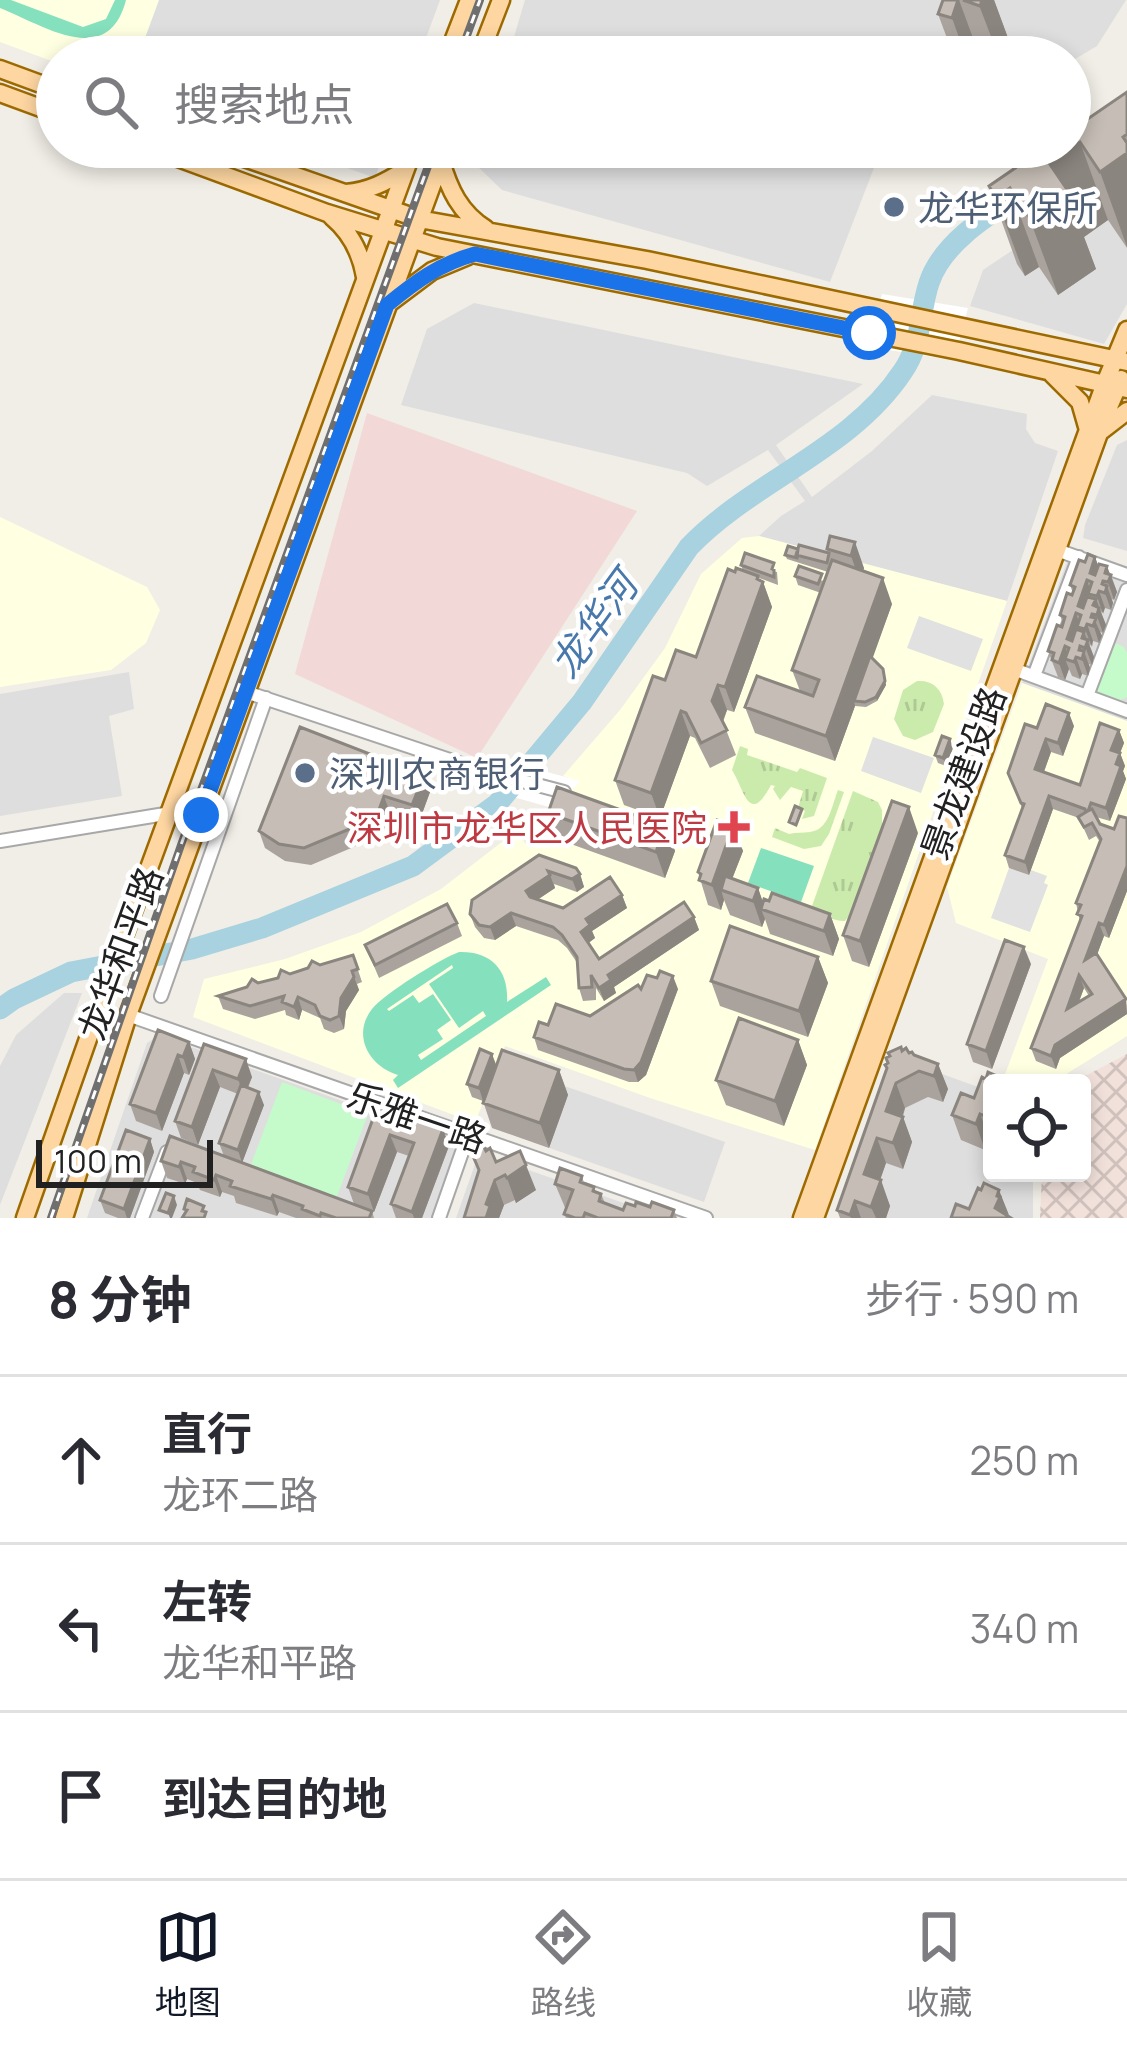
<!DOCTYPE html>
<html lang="zh">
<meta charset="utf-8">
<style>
:root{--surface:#fff;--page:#f2f2f3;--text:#2b2b33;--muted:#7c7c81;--line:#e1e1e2;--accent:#111827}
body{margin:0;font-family:Manrope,"Noto Sans SC",sans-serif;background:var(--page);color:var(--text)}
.controls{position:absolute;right:36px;bottom:36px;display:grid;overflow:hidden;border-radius:12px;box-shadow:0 6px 18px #0003}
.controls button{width:108px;height:108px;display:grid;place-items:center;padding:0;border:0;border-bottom:3px solid var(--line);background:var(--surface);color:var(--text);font:60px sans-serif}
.scale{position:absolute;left:36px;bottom:30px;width:177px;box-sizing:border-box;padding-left:12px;border:6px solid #212121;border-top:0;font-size:33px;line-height:42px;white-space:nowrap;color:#212121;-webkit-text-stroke:9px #fff;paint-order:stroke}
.stop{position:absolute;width:36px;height:36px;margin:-27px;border:9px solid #1a73e8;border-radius:50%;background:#fff}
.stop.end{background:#1a73e8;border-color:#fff;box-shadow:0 3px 12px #0008}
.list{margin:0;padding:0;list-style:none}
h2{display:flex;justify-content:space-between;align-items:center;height:156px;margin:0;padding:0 48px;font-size:51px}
h2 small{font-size:39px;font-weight:400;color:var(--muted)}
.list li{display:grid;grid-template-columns:78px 1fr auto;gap:36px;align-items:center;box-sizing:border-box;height:168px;padding:0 48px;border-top:3px solid var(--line)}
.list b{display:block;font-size:45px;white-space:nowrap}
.list p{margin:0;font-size:39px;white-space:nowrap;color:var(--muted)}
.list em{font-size:39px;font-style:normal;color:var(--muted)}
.icon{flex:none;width:66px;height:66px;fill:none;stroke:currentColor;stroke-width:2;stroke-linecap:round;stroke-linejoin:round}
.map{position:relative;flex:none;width:1127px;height:1218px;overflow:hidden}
.search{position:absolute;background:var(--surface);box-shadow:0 6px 18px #0003;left:36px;right:36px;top:36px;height:132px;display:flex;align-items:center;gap:30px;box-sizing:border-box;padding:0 42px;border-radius:66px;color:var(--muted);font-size:45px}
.sheet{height:660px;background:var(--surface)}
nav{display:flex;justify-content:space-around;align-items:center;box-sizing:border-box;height:168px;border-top:3px solid var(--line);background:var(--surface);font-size:33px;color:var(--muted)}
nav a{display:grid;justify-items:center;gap:6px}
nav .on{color:var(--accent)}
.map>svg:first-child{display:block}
</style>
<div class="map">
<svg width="1127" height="1218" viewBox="0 0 1127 1218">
<defs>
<pattern id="military-cross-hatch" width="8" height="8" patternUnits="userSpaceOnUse" patternTransform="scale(3)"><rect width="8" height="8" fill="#f2e1db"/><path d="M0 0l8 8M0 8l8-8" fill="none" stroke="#cfc1bc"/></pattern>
<pattern id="grass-tufts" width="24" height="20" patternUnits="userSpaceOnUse" patternTransform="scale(3)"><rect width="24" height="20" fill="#cbebad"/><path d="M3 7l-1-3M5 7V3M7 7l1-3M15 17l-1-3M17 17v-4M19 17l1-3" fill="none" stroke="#aec995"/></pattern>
</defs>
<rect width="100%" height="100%" fill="#f1eee7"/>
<path fill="#dfdede" d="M158 0H440L419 57H136Z
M525 0H1126L1097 46 1070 62V57H508Z
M289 147H386L375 178Z
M481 147H882L830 282 502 190 475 164Z
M1127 173V304L1104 344 970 306 983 270Z
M474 303 863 384 776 445 812 497 872 451 932 395 1027 414 1026 429 1035 443 1058 451 1007 601 759 536 781 516 805 501 768 450 707 486 687 473 401 405 427 329Z
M1127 440V551L1083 538 1085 525 1117 445Z
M1071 551 1127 571V721L1022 683Z
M129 672 134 709 109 716 122 796 0 816V694Z
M64 993H82L0 1205V1066L16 1035Z
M163 1037 446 1138 453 1145 455 1156 431 1218H87L147 1043 155 1038Z
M895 1057 992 1092V1173H1033V1218H840Z
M513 1068 725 1142 704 1202 492 1128Z
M479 1153 667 1218H456Z"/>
<path fill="#f2d8d7" d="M367 413 637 511 477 758 295 674Z"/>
<path fill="#ffffe2" d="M0 0H159L138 57H57V63L0 42Z
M0 517 147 587 160 610 146 643 111 670 0 687Z
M759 536 1007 601 815 1150 650 1098 505 1046 475 1123 193 1017 204 979 285 959 361 932 441 889 515 832 526 844 579 782 563 776 620 710 665 648 701 574 742 538Z
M1022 683 1127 721V1036L1052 1083H1023L1004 1077 1048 959 956 923 947 887Z"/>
<path fill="url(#military-cross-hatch)" d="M1127 1054V1218H1040L1042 1173H1082V1083H1072Z"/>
<path fill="url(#grass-tufts)" d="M917 681C932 680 942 688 944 704L933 732 915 740 903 736 894 719 903 690Z
M740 746 748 749 747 755 797 772 800 768 827 778 814 816 802 819 805 811 798 808 803 791 791 787 780 800 773 789 775 786 771 785C749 826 745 791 732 770Z
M838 790 844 792 829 834 821 846 804 849 772 837 775 828 789 834C796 832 803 833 810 832 829 830 832 805 838 790Z
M853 791 878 802 882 810V826L849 916 845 921C835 921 817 915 812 906Z"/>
<path fill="#c5faca" d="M1115 643 1124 647 1127 653V697L1116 702 1093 693 1107 649Z
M282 1082 368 1114 336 1199 250 1167Z"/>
<path fill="#85e0be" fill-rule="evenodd" d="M0 0H11L83 27 106 19 115 0H126C108 70 43 25 0 8Z
M761 848 814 866 801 902 748 883Z
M459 952C492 951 509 971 507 1002L546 977 551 985 398 1088 393 1080 398 1075C370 1067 351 1036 372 1009 384 994 440 959 459 952ZM452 965 453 968 429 984 459 1028 483 1011 486 1016 421 1060 418 1055 443 1039 437 1030 451 1020 433 994 419 1003 413 995 389 1011 387 1009Z"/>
<path fill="#e1e1e1" d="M919 616 983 639 971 671 907 648Z
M873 737 934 758 921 793 861 771Z
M1009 868 1029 875 1031 870 1047 876 1044 883 1048 885 1030 932 991 918Z"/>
<path fill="#fff" d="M882 294 968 308 954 360 869 347Z
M493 757 580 781 556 809 467 784Z"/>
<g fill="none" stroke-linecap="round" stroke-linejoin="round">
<path stroke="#a8d2df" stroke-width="21" d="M0 1009 14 999 71 972 192 949 262 928 413 866 497 804 582 702 689 547C752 481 851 450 903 371 922 344 919 313 929 283 942 243 988 215 1021 194"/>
<g stroke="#a8a8a8" stroke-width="16">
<path id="minor" d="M1057 550 1127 575
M1014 669 1127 711
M1034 676 1079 557
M246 692 480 770 564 792
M1087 696 1127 590
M0 841 171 813 201 815
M161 996 266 698
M128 1015 706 1218
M142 1218 167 1152
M439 1218 468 1135"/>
</g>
<g stroke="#9d6a00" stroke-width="21">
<path id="major" d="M447 57 469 0
M479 57 501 0
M0 69 57 90
M0 93 57 114
M148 147 327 213 437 247 959 351 1127 389
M213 147 419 219 647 260 1127 362
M441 161C449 189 460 213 486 229
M346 193C369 191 386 182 405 170
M332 217C351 233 361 253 365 277
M388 304 432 271 468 256
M1052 374 1080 402 1088 430
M1100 432 1127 411
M25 1218 127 928 414 147
M64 1218 128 1015 446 147
M802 1218 1105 383 1127 330
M815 1218 1106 414 1121 379"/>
</g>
<use href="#minor" stroke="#fff" stroke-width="12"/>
<use href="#major" stroke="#fdd6a1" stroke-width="16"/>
<g stroke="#6f6f6f" stroke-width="8">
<path id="rail" d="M459 57 480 0
M51 1218 181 845 435 147"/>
</g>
<use href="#rail" stroke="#fff" stroke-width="3" stroke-dasharray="9" stroke-linecap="butt"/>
</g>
<path fill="#aaa39d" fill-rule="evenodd" d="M943 0H994L1015 57H954L938 14Z
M1127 92V248L1108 220 1084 237 1096 269 1058 295 1039 267 1025 276 1017 264 989 186Z
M830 536 864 568 863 571 892 604 872 658 886 685 877 701 866 707 855 706 835 761 755 733 745 707 800 691 792 670 821 593 798 585 795 576 825 581 828 572 787 559 785 555 798 549 828 553 827 549Z
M1095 557 1098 565 1111 575 1117 592 1114 600 1112 599 1113 603 1111 610 1105 608 1101 613 1106 625 1103 633 1100 632 1102 636 1099 643 1093 641 1090 646 1094 657 1092 665 1089 664 1090 668 1088 676 1082 674 1080 679 1072 676 1069 669 1065 680 1058 677 1048 651 1063 624 1060 615 1073 593 1070 585 1085 562Z
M741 565 777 572 778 585 759 578 763 582 772 607 734 712 727 710 723 722 736 755 710 768 695 738 690 736 660 818 624 805 615 780 696 657 735 572 743 571Z
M1074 726 1063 756 1051 752 1044 772 1080 785 1119 730 1124 743 1120 753 1125 766 1123 771 1126 779 1110 821 1096 817 1100 824 1114 829 1127 818V891L1109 938 1104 936 1097 955 1126 999 1127 1014 1060 1058 1056 1069 1036 1061 1031 1048 1080 922 1076 903 1100 842 1096 836 1089 840 1079 818 1053 809 1029 875 1009 868 1005 855 1022 808 1008 773 1037 728ZM1084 988 1089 996 1079 1002Z
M953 748 946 766 938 763 935 755Z
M424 775 430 792 419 822 390 813 382 835 311 865 285 861 265 848 259 831Z
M548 813 665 826 675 851 665 878 557 839Z
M733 826 743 851 732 879 758 888 763 903 830 914 839 939 833 956 770 934 765 919 762 927 730 915 724 900 721 910 708 905 698 872Z
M918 833 869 967 852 961 843 935Z
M539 855 580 874 584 887 577 892 554 884 555 888 537 900 563 908 622 895 627 908 592 931 595 938 588 943 599 959 694 917 699 930 614 987 616 993 604 1001 596 988V1000L583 1001 579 988 578 964 567 948 558 940 516 926 495 940 484 938 475 927 470 914Z
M457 923 462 936 379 978 365 945Z
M353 955 362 982 357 984 359 990 346 1011 344 1029 334 1033 324 1029 320 1018 302 1010 299 1020 286 1015 285 1010 255 1019 223 1009 218 996Z
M818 957 828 983 808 1037 720 1006 711 981Z
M1031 964 992 1069 973 1062 967 1044Z
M641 989H678L646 1075 638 1082H629L538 1050 534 1037 548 1025 590 1016Z
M798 1040 807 1065 784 1126 726 1105 716 1080Z
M189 1042 195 1059 189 1075 184 1073 162 1131 136 1121 130 1104Z
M204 1044 252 1077 248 1088 264 1105 242 1163 224 1156 219 1143 238 1094 220 1087 198 1145 181 1138 175 1121Z
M902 1051 938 1064 948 1089 943 1102 928 1097 905 1108 903 1117 912 1142 903 1169 886 1163 880 1180 890 1206 886 1218H840L837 1210Z
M496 1065 559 1070 568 1095 549 1148 492 1128 483 1101 472 1097 467 1084Z
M988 1072 1004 1079 1005 1083H992V1160L987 1146 985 1150 961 1140 952 1115 961 1093 974 1098 982 1077 986 1079Z
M378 1105 443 1129 449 1146 422 1218H396L391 1204 409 1156 397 1152 374 1212 372 1211 374 1218H296L279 1212 277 1216 236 1203 234 1196 222 1192 220 1197 200 1190 197 1183 187 1179 185 1184 167 1178 161 1161 170 1136 354 1204 348 1187Z
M150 1139 154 1152 130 1218H118L105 1213 100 1200Z
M486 1151 496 1162 536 1190 516 1203 515 1200 504 1205 499 1218H464L479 1172 473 1156Z
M582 1176 584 1183 601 1194 605 1203 623 1210 635 1206 674 1210 677 1218H566L564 1214 566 1210 555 1184Z"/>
<path fill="#8b857f" d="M959 0 980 57H966L952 18Z
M977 0H994L1015 57H999Z
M1080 142 1108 220 1084 237 1096 269 1058 295 1029 217 1049 163Z
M1127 153V247L1100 172Z
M1010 188 1039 267 1025 276 996 198Z
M855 542 864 568 860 581 851 556Z
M1095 557 1101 574 1096 590 1090 573Z
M1107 566 1117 592 1114 600 1105 573Z
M758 576 761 586 763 582 772 607 734 712 725 687Z
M883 578 892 604 857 702 854 701 855 706 835 761 826 736Z
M1087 580 1092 595 1088 594 1092 603 1084 623 1078 606Z
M1103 581 1106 589 1107 586 1113 603 1111 610 1105 593Z
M1099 591 1105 608 1103 614 1097 596Z
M1096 599 1106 625 1103 633 1093 605Z
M1076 613 1081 628 1077 627 1080 636 1073 656 1067 639Z
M1092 614 1102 636 1099 643 1091 617Z
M1087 624 1093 641 1092 647 1085 629Z
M1084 632 1094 657 1092 665 1082 638Z
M1065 646 1070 661 1065 659 1069 669 1065 680 1059 663Z
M1080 646 1083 654 1084 651 1090 668 1088 676 1079 650Z
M1076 657 1082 674 1080 679 1074 662Z
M884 673 886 685 877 701 876 697Z
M718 685 727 710 721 726 712 701Z
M681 711 690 736 660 818 651 793Z
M1069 713 1074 726 1063 756 1058 743Z
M1119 730 1124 743 1116 763 1111 750Z
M950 739 953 748 946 766 943 758Z
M1046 739 1051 752 1040 782 1035 769Z
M1120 753 1125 766 1123 771 1126 779 1110 821 1106 808Z
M424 775 430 792 419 822 412 805Z
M384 796 390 813 382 835 376 818Z
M1049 796 1053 809 1029 875 1025 862Z
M909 807 918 833 869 967 860 941Z
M665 826 675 851 665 878 656 852Z
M733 826 743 851 727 892 721 890 724 900 721 910 712 885Z
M1127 866V891L1109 938 1104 925Z
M580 874 584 887 577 892 572 879Z
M550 875 555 888 531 904 526 891Z
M758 888 766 911 761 909 765 919 762 927 753 901Z
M622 895 627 908 592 931 595 938 586 945 581 932 586 919Z
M511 913 516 926 495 940 490 927Z
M830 914 839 939 833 956 824 931Z
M694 917 699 930 614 987 616 993 604 1001 599 988 608 975Z
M1099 923 1104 936 1090 973 1085 960Z
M1024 947 1031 964 992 1069 986 1051Z
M818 957 828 983 808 1037 799 1011Z
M1079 975 1084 988 1071 1022 1067 1009Z
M673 976 678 989 646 1075 638 1082 634 1070Z
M354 977 359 990 346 1011 344 1029 339 1016 341 998Z
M298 997 302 1010 299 1020 294 1007Z
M1126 999 1127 1014 1060 1058 1056 1069 1051 1056 1055 1045Z
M798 1040 807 1065 784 1126 775 1101Z
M189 1042 195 1059 189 1075 183 1057Z
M492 1054 497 1067 483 1101 479 1088Z
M178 1055 184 1073 162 1131 156 1113Z
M246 1059 252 1077 244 1096 238 1079Z
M938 1064 948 1089 943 1102 934 1076Z
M213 1070 220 1087 198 1145 192 1127Z
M559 1070 568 1095 549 1148 540 1123Z
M896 1083 905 1108 895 1137 886 1111Z
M259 1092 264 1105 242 1163 238 1150Z
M980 1114 989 1137 983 1134 987 1146 985 1150 976 1124Z
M903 1117 912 1142 903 1169 893 1143Z
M443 1129 449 1146 422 1218H414L412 1212Z
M390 1135 397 1152 374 1212 368 1194Z
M877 1138 886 1163 873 1200 864 1174Z
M150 1139 154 1152 130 1218H127L124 1209Z
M181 1162 187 1179 185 1184 179 1167Z
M526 1165 536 1190 516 1203 507 1178Z
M216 1175 222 1192 220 1197 214 1180Z
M495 1180 504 1205 499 1218H486V1204Z
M881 1180 890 1206 886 1218H876L871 1207Z
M999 1190 1009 1215 995 1208Z
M273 1195 279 1212 277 1216 271 1199Z
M174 1196 177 1205 172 1218H170L168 1213Z
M855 1201 861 1218H851L850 1215Z"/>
<path fill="#c6beb6" stroke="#8b857f" stroke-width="3" fill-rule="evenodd" d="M943 0H958L952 18 938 14Z
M963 0H982L980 6Z
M1127 92V134L1123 137 1127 143V153L1100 172 1080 142 1049 163 1068 191 1029 217 1010 188 996 198 989 186 1046 147H1070V131Z
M830 536 855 542 851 556 827 549Z
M799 545 829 553 827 563 796 555Z
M788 546 798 549 797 558 785 555Z
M745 553 774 563 772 569 774 570V577L741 565Z
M1088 554 1095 557 1090 573 1095 575 1099 564 1107 566 1105 573 1111 575 1108 582 1103 581 1102 584 1107 586 1105 593 1099 591 1097 596 1088 594 1092 582 1087 580 1078 606 1083 608 1087 597 1096 599 1093 605 1099 608 1097 615 1092 614 1091 617 1096 618 1093 626 1087 624 1085 629 1077 627 1081 615 1076 613 1067 639 1072 641 1076 629 1084 632 1082 638 1088 640 1085 648 1080 646 1079 650 1084 651 1082 659 1076 657 1074 662 1065 659 1069 648 1065 646 1059 663 1052 660 1054 653 1048 651 1057 625 1062 627 1065 617 1060 615 1067 593 1072 595 1075 587 1070 585 1079 560 1085 562Z
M832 560 883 578 826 736 745 707 757 676 813 696 819 680 792 670Z
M799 566 822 574 818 584 795 576Z
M736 568 758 576 757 579 763 582 725 687 718 685 712 701 727 730 701 743 686 713 681 711 651 793 615 780 653 676 665 680 676 650 696 657 728 569 735 572Z
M870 656 883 669 885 681 876 697 865 702 854 701Z
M1046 704 1069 713 1058 743 1046 739 1035 769 1080 785 1100 723 1119 730 1111 750 1120 753 1116 764 1121 766 1106 808 1091 803 1088 811 1092 809 1100 824 1114 829 1119 816 1127 818V866L1104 925 1099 923 1085 960 1096 953 1126 999 1055 1045 1051 1056 1031 1048 1082 916 1077 914 1081 905 1076 903 1101 839 1092 823 1084 827 1078 817 1086 812 1085 809 1049 796 1025 862 1005 855 1024 804 1021 803 1008 773 1025 724 1037 728ZM1079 975 1092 994 1067 1009Z
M300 727 424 775 412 805 384 796 376 818 304 848 279 844 259 831Z
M942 736 950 739 943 758 935 755Z
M557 787 665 826 656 852 548 813Z
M892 801 909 807 860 941 843 935Z
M795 806 802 809 796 825 789 822Z
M717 820 733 826 712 885 699 880 701 874 698 872Z
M539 855 576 868 580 874 572 879 548 871 550 875 526 891 530 897 563 908 610 877 622 895 586 919 590 925 581 932 599 959 684 902 694 917 608 975 611 980 599 988 591 975 592 987 579 988 577 957 562 935 553 927 511 913 490 927 479 925 470 914 472 900Z
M725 876 758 888 753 901 721 890Z
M772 893 830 914 824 931 761 909 764 899 769 901Z
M447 904 457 923 375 965 365 945Z
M730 926 818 957 799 1011 711 981Z
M1005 940 1024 947 986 1051 967 1044Z
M353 955 358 969 352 971 354 977 341 998 339 1016 330 1020 320 1016 315 1005 298 997 294 1007 282 1002 284 996 250 1006 218 996 247 987 252 979 258 983 278 978 281 970 290 974 308 968 312 961 320 965Z
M660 971 673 976 641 1062 634 1070 624 1069 534 1037 539 1022 548 1025 556 1004 590 1016 638 985 641 989 647 975 657 978Z
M739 1018 798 1040 775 1101 716 1080Z
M158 1030 189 1042 183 1057 178 1055 156 1113 130 1104Z
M204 1044 246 1059 238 1079 213 1070 192 1127 175 1121Z
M901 1047 902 1051 906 1048 909 1053 912 1052 914 1055 938 1064 934 1076 919 1071 896 1083 886 1111 903 1117 893 1143 877 1138 864 1174 881 1180 871 1207 855 1201 850 1215 837 1210 887 1068 885 1065 888 1063 886 1058 890 1056 888 1053Z
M480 1049 492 1054 479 1088 467 1084Z
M502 1050 559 1070 540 1123 483 1103Z
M988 1072 1004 1079 1003 1083H992V1138L983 1134 989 1118 980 1114 976 1124 952 1115 961 1093 974 1098 982 1077 986 1079Z
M241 1085 259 1092 238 1150 219 1143Z
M378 1105 443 1129 412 1212 391 1204 414 1143 390 1135 368 1194 348 1187Z
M126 1130 150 1139 124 1209 100 1200Z
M170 1136 372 1211 369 1218H336L321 1213 320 1216 302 1209 303 1206 273 1195 271 1199 230 1186 232 1181 216 1175 214 1180 193 1172 195 1167 181 1162 179 1167 161 1161Z
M483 1145 486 1151 490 1148 496 1162 520 1151 526 1165 507 1178 505 1175 495 1180 486 1204 490 1206 486 1218H464L479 1170 473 1156 478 1154 475 1149Z
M560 1168 582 1176 580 1182 594 1187 593 1191 601 1194 599 1201 623 1210 626 1203 635 1206 636 1202 650 1207 652 1202 674 1210 671 1218H598L585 1213 583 1218H575L564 1214 573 1190 555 1184Z
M984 1183 999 1190 997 1196 1000 1197 995 1208 1011 1218H951L956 1204 969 1209 978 1188 981 1190Z
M166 1193 174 1196 168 1213 159 1210Z
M187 1199 204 1206 202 1211 206 1212 204 1218H182L187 1210 184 1209Z"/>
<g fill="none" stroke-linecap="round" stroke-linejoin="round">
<path stroke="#1a73e8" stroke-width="15" d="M201 815 387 305C415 282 439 264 475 254L869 333"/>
</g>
<g fill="#5c6f8a" stroke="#fff" stroke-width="4.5">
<circle cx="894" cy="207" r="12"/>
<circle cx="305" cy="773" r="12"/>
</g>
<path fill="#e0444e" stroke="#fff" stroke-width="4.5" d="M728 809h12v12h12v12h-12v12h-12v-12h-12v-12h12z"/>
<g text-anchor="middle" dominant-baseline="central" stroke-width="9" stroke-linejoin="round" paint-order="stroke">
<g font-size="36" fill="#4e5e75" stroke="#fff" text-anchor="start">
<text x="918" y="207">龙华环保所</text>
<text x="329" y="773">深圳农商银行</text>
</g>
<g font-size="36" fill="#212121" stroke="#fff">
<text transform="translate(963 773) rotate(-70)">景龙建设路</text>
<text transform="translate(120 953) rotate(-70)">龙华和平路</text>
<text transform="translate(417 1117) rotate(19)">乐雅一路</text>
</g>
<g font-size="36" fill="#be3a42" stroke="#fff" text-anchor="end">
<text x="707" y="827">深圳市龙华区人民医院</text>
</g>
<g font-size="39" font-style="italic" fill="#4879aa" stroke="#fff">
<text transform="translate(593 624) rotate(-54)">龙华河</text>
</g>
</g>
</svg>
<div class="controls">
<button><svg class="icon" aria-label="locate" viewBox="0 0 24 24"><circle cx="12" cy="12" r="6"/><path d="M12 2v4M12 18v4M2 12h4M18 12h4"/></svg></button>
</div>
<div class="scale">100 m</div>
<div class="stop" style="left:869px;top:333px"></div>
<div class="stop end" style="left:201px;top:815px"></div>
<div class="search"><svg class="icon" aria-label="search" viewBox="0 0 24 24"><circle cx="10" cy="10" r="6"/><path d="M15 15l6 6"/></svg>搜索地点</div>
</div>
<section class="sheet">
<h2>8 分钟<small>步行 · 590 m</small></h2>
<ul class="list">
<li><svg class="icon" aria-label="ahead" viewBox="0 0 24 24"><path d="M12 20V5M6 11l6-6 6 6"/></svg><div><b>直行</b><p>龙环二路</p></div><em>250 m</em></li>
<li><svg class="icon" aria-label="left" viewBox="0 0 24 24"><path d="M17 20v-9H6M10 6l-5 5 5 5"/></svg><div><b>左转</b><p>龙华和平路</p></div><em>340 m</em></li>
<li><svg class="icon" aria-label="arrive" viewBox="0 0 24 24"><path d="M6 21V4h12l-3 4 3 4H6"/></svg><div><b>到达目的地</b></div></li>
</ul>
</section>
<nav>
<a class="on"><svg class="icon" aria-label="map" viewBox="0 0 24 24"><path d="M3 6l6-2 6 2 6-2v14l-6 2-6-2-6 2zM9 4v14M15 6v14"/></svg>地图</a>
<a><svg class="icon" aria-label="directions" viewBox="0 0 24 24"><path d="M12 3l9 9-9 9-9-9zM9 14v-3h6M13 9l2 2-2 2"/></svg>路线</a>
<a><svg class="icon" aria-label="saved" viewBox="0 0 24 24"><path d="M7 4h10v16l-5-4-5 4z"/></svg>收藏</a>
</nav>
